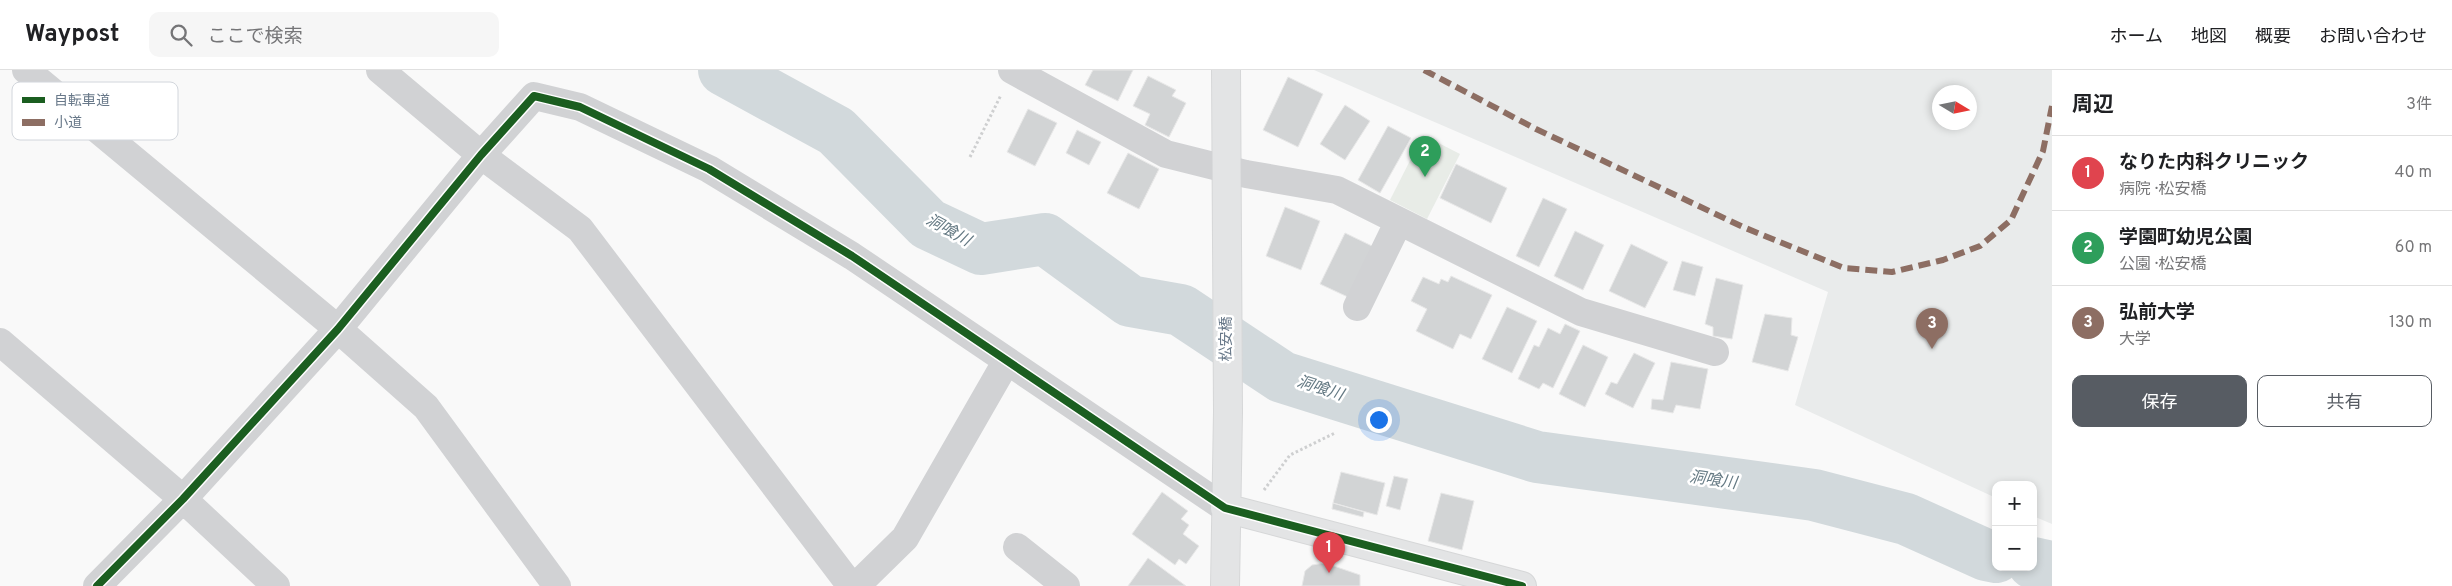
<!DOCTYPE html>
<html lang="ja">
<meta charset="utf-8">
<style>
:root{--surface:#fff;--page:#f6f6f6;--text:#202124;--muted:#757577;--line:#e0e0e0;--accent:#575c63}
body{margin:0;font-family:Overpass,"Noto Sans JP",sans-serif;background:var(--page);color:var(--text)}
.controls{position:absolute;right:15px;bottom:15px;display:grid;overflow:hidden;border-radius:10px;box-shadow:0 2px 8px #0003}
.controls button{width:45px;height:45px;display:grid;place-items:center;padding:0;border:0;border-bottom:1px solid var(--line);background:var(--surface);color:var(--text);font:25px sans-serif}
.compass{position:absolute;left:1932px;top:15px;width:45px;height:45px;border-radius:50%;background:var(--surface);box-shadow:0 2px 8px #0003;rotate:100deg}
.you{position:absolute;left:1378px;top:349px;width:18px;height:18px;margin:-12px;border:4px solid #fff;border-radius:50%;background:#1a73e8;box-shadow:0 0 0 8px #1a73e833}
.badge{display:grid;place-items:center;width:32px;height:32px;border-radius:50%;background:var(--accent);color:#fff;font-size:16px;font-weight:700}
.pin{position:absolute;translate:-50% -41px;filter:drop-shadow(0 1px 2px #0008)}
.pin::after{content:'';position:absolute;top:26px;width:18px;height:15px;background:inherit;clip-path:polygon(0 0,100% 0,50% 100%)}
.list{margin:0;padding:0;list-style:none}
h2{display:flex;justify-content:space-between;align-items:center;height:65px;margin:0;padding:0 20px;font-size:21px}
h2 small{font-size:16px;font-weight:400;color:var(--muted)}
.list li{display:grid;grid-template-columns:32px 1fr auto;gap:15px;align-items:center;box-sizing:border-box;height:75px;padding:0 20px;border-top:1px solid var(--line)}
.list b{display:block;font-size:19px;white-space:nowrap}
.list p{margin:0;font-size:16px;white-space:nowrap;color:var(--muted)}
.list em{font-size:16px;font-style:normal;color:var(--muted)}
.actions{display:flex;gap:10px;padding:15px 20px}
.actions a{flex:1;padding:11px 0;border:1px solid var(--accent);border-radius:10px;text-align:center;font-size:18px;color:var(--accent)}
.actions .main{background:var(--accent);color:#fff}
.icon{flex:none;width:28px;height:28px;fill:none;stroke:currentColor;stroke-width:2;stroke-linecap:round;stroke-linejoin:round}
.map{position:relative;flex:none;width:2052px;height:516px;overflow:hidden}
header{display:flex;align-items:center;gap:30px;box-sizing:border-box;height:70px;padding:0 25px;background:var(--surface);border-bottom:1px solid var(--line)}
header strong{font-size:24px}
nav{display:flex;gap:28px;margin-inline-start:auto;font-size:18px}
.search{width:350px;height:45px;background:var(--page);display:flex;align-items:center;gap:12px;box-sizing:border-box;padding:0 18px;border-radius:10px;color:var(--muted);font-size:19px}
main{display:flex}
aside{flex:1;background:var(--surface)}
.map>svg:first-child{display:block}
</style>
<header>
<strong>Waypost</strong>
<div class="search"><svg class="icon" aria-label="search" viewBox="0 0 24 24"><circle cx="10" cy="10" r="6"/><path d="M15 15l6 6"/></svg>ここで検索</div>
<nav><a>ホーム</a><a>地図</a><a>概要</a><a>お問い合わせ</a></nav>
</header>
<main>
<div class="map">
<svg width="2052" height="516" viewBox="0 0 2052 516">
<rect width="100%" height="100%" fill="#f9f9f9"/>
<path fill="#e9ebeb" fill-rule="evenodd" d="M1314 0H2052V454L2033 446V415H1996V428L1795 335 1828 222ZM1940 22H1970V52H1940Z"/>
<path fill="#e8ece7" d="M1423 65 1460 84 1427 149 1390 130Z"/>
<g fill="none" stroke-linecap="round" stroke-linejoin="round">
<path stroke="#d2d9dc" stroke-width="52" d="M724 0 836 61 928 154 981 179 1045 169 1130 231 1181 240 1282 307 1537 387 1814 425 1906 449 1986 485 1996 487
M2033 493 2052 497"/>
</g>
<path fill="#d2d4d5" stroke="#e8e8e8" d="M1093 0H1133L1118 31 1085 15Z
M1148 6 1176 20 1172 26 1186 33 1169 67 1145 55 1150 44 1133 36Z
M1288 7 1323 24 1298 77 1263 60Z
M1345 35 1370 51 1345 90 1320 74Z
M1028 39 1057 53 1035 96 1007 82Z
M1388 56 1411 68 1380 123 1358 110Z
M1077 60 1101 72 1089 95 1066 83Z
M1128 83 1159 99 1139 139 1107 123Z
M1456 94 1507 118 1491 153 1440 128Z
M1543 128 1567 139 1539 197 1516 186Z
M1285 137 1320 151 1301 200 1266 186Z
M1575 161 1604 175 1583 220 1554 206Z
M1345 163 1374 177 1350 228 1320 214Z
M1631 174 1668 192 1645 238 1609 221Z
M1682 191 1703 197 1695 226 1673 220Z
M1451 206 1492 225 1471 269 1460 264 1453 279 1416 261 1427 239 1411 231 1423 207 1439 214 1441 209 1448 212Z
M1716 208 1743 215 1732 269 1713 266V257L1705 254Z
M1507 237 1537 251 1512 303 1482 289Z
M1765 244 1792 248 1791 265 1798 267 1788 301 1752 292Z
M1565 254 1580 261 1553 318 1543 313 1539 319 1518 309 1534 275 1539 277 1548 258 1560 264Z
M1583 275 1608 287 1585 337 1559 324Z
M1634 283 1655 293 1633 338 1605 324 1611 312 1617 314Z
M1671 292 1708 299 1700 339 1676 335 1673 343 1651 339 1652 329 1663 330Z
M1341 402 1385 413 1377 445 1333 433Z
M1394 406 1408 409 1400 440 1386 436Z
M1162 422 1188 441 1181 449 1189 455 1183 464 1199 476 1186 494 1179 489 1175 495 1132 464Z
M1441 423 1474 431 1462 480 1428 471Z
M1333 433 1364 442 1363 447 1332 439Z
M1148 488 1186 516H1128Z
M1325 493 1360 505V516H1302L1305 501 1312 495Z"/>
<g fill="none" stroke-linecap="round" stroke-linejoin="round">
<g stroke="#d6d7d8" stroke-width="30">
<path id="secondary" d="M1225 438 1522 516
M1225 516 1228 342 1226 0"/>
</g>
<path stroke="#cecfd0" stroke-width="3" stroke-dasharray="2.5 2.5" stroke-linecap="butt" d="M970 87 1001 25
M1264 420 1290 385 1335 363"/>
<path stroke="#d1d2d4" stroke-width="28" d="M26 0 338 259 426 337 557 516
M380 0 481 85 580 159 851 516
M1012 0 1166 84 1246 104 1337 120 1581 242 1715 282
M1357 237 1399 151
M0 272 183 429 276 516
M1017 477 1066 516
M97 516 183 429 338 259 481 85 534 26 580 37 709 99 852 186 1225 438
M856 516 905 468 1006 292"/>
<use href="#secondary" stroke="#e3e4e5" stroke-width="28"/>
<path stroke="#8d6e63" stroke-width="6" stroke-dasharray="12 6" stroke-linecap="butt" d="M1424 0 1536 59 1743 157 1844 198 1892 202 1943 190 1980 176 2011 150 2043 81 2052 36"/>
<g stroke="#fff" stroke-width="11">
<path id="cycleway" d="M97 516 183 429 338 259 481 85 534 26 580 37 709 99 852 186 1225 438 1522 516"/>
</g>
<use href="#cycleway" stroke="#1b5e20" stroke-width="8"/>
</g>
<g text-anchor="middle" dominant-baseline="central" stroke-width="5" stroke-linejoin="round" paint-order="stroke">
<g font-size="15" fill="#687889" stroke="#fff">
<text transform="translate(1227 269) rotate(-90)">松安橋</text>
</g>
<g font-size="16" font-style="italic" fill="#647983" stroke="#fff">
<text transform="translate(948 161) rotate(29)">洞喰川</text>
<text transform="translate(1320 319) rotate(18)">洞喰川</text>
<text transform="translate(1713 411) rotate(8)">洞喰川</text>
</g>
</g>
<rect x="12" y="12" width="166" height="58" rx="8" fill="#fff" stroke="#d2d6dc" stroke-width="1"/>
<rect x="22" y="27" width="23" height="6" fill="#1b5e20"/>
<rect x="22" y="49" width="23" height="7" fill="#8d6e63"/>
<g font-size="14" fill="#687889">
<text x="54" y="35">自転車道</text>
<text x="54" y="57">小道</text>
</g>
</svg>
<div class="controls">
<button>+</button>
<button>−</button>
</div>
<svg class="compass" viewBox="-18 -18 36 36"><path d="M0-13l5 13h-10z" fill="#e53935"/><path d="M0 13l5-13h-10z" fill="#757577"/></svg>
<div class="you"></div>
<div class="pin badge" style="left:1329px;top:503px;background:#e0444e">1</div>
<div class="pin badge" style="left:1425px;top:107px;background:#2e9e5b">2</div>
<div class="pin badge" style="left:1932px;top:279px;background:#8d6e63">3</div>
</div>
<aside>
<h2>周辺<small>3件</small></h2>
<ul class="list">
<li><span class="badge" style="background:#e0444e">1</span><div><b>なりた内科クリニック</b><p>病院 · 松安橋</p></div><em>40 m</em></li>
<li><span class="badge" style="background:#2e9e5b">2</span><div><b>学園町幼児公園</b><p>公園 · 松安橋</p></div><em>60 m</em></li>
<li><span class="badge" style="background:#8d6e63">3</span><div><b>弘前大学</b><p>大学</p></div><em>130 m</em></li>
</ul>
<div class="actions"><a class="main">保存</a><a>共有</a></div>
</aside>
</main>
